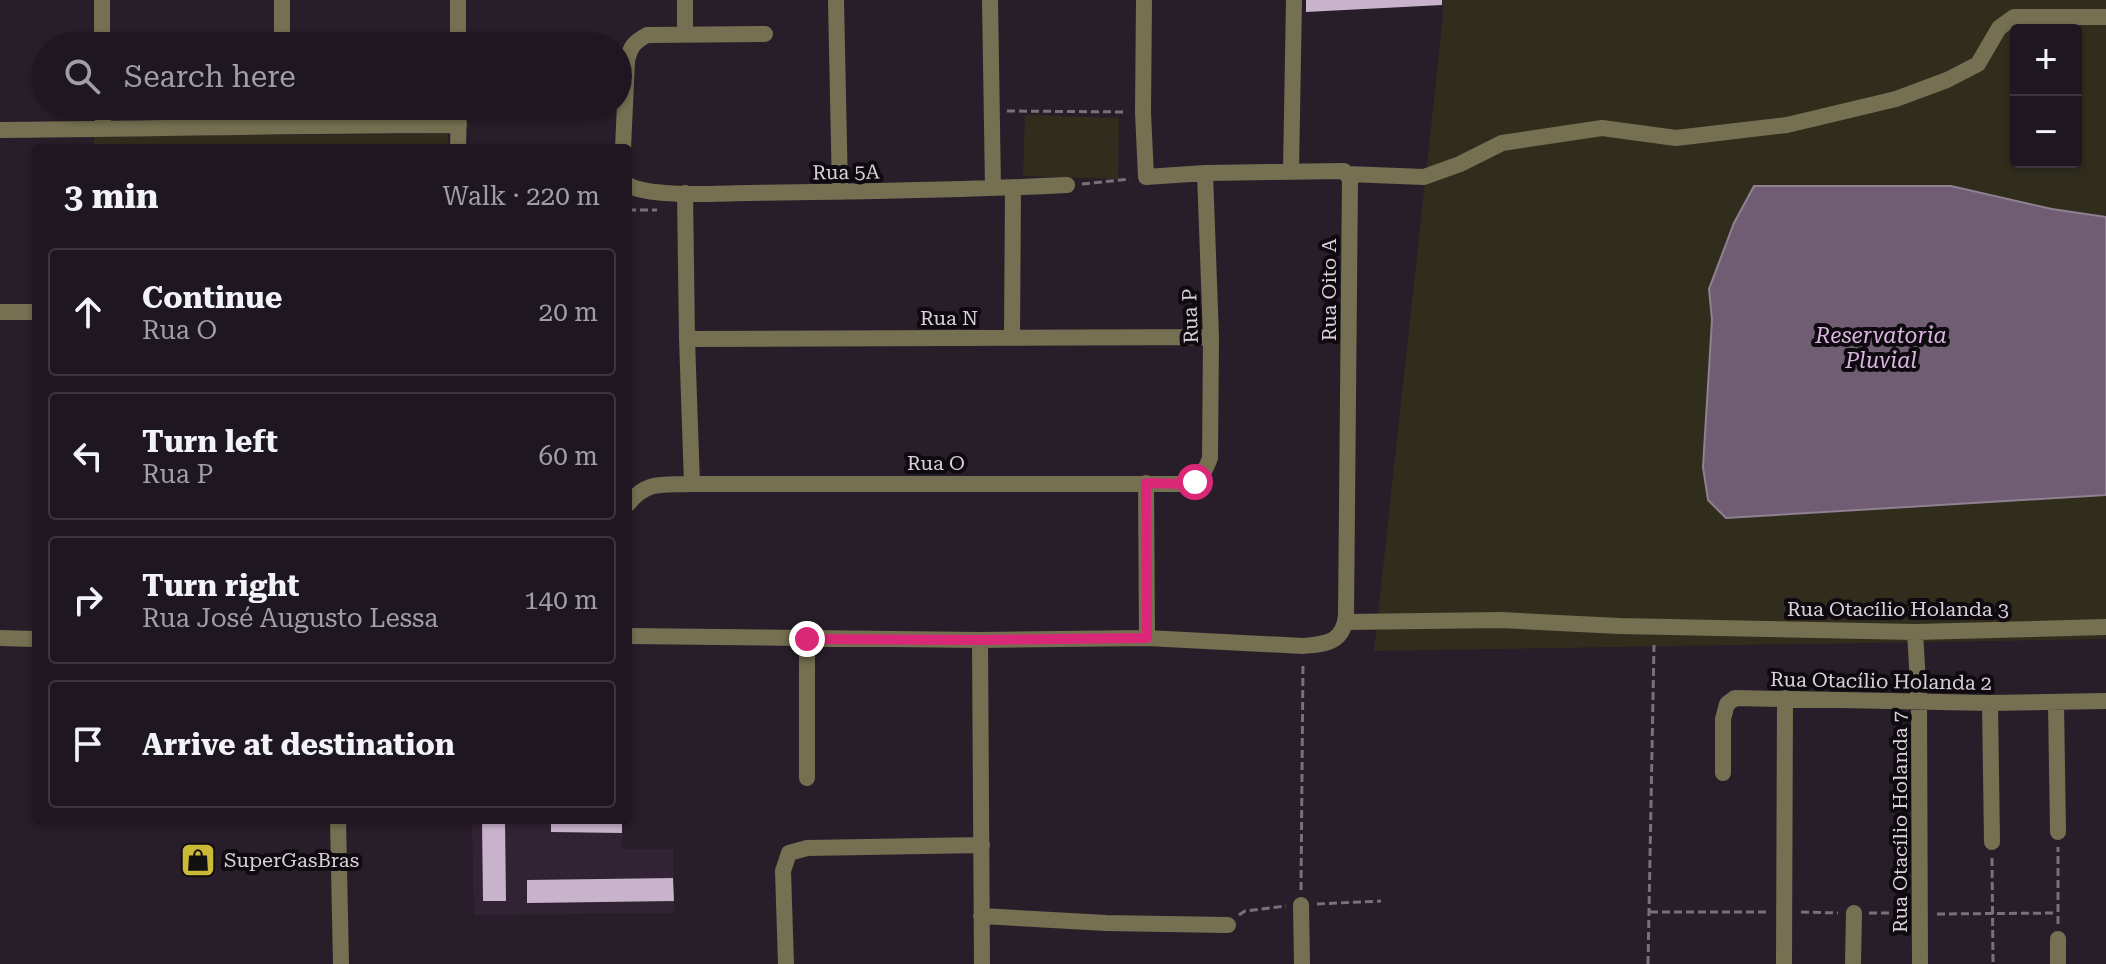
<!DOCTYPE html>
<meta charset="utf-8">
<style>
:root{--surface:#1e1620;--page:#261f29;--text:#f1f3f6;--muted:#a19fa5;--line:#3c353e}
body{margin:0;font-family:"Roboto Serif",serif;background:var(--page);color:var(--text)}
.controls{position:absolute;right:24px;top:24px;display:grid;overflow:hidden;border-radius:8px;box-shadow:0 2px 6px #0004}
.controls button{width:72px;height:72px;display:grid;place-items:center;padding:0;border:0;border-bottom:2px solid var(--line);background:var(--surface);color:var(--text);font:40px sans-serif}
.stop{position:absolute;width:24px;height:24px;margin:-18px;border:6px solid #db2777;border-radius:50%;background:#fff}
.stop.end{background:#db2777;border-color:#fff;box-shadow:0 2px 8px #0008}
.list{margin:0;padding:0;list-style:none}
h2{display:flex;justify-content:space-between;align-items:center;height:104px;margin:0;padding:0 32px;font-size:34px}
h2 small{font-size:26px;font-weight:400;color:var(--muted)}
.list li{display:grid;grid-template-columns:52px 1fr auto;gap:24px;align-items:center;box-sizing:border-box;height:128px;margin:0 16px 16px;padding:0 16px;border:2px solid var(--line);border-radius:8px}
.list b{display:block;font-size:30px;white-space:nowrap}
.list p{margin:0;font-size:26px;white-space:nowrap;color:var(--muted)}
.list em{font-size:26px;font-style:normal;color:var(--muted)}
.icon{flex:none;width:44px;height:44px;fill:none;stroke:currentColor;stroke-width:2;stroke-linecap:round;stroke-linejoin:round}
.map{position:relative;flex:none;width:2106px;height:964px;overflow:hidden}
.search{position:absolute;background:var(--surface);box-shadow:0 2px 6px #0004;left:32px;top:32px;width:600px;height:88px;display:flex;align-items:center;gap:20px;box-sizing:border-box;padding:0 28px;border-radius:44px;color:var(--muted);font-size:30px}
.panel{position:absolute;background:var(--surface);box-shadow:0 2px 6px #0004;left:32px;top:144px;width:600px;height:680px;border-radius:8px}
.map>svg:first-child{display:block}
</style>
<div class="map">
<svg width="2106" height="964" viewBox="0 0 2106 964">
<rect width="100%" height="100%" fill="#281e2a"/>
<path fill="#322334" d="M472 820H622V849H673L674 913 474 915Z"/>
<path fill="#302d1d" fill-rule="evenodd" d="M1442 0H2106V639L1374 651 1443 17ZM2016 30H2076V162H2016Z
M1025 115 1119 118 1118 179 1023 176Z
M448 134V148H94V136Z"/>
<path fill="#705d73" stroke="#8f8092" stroke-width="2" d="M1754 186H1951L2052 209 2106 217V495L1726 518 1708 500 1703 467 1712 320 1709 289 1734 223Z"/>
<path fill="#c9b3cc" d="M1306 0H1442V5L1306 12Z
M482 820H505L506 901H483Z
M551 820H622V833L551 832Z
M673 878 674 901 527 903V880Z"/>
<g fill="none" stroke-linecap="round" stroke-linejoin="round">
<path stroke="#79707a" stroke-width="3" stroke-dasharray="8 4" stroke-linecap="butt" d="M1007 111 1127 112
M1082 184 1130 179
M628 210H657
M1992 858 1993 964
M1301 890 1303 662
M1317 904 1381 901
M1650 912H1770
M1801 912 1838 913
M1869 913H1906
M1937 914 2057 913
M1239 915 1245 911 1286 906
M2058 924V847
M1648 964 1654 645"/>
<path stroke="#757051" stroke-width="16" d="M102 0V46
M282 0V46
M458 0V46
M685 0V35
M836 0 840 192
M990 0 993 188
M103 106V129
M0 130C153 129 306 125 459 125
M458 148 459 106
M623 148 627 61C630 47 634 42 647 35L765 34
M1291 171 1294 0
M1347 174 1424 177 1460 164 1502 143 1602 128 1676 138 1787 125 1896 99 1947 80 1978 64 1999 28 2014 17H2106
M628 185C650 198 721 193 749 193 855 192 961 190 1067 185
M685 193 687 339 692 484
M0 312H36
M1012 337 1013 188
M687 339 1211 337
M1146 483 1147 638
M628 504C647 480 663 485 692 484H1187C1201 481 1205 471 1210 458L1211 337 1205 173
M1346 622 1501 620 1619 626 1915 632 2106 627
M1915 632 1919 701 1920 964
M628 636 980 640 1147 638 1303 646C1326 644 1343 643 1346 616L1350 179 1344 171 1205 173 1146 177 1143 112 1144 0
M0 638 36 639
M980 640 982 964
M2056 702 2058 832
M1990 703 1992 842
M1723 773V719L1727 704 1735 698 1990 703 2106 701
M807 778V639
M338 820 341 964
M1301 905 1302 964
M981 916 1106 923 1228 925
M2058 939V964
M786 964 783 871 789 853 807 848 982 845
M1784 964 1785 698
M1853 964 1854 913"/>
</g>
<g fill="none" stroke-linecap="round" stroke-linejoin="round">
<path stroke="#db2777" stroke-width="10" d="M807 639 980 640 1147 638 1146 483 1187 484 1195 482"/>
</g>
<defs>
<g id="shop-square" transform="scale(1.8)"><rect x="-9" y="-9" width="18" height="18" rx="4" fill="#cdb938" stroke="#0e0a0f"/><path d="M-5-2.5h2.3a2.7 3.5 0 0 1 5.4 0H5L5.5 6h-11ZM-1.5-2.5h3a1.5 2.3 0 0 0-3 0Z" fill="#111"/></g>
</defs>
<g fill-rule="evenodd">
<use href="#shop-square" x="198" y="860"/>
</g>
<g text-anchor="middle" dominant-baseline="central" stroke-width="8" stroke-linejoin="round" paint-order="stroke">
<g font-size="20" fill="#d8d1d9" stroke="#0e0a0f">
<text transform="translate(846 172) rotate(-1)">Rua 5A</text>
<text transform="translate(1329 290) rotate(-90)">Rua Oito A</text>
<text transform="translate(1190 316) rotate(-92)">Rua P</text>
<text x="949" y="318">Rua N</text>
<text x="936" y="463">Rua O</text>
<text x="1898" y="609">Rua Otacílio Holanda 3</text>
<text transform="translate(1881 681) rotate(1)">Rua Otacílio Holanda 2</text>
<text transform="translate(1900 822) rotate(-90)">Rua Otacílio Holanda 7</text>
</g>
<g font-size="20" fill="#d8d1d9" stroke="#0e0a0f" text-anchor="start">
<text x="224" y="860">SuperGasBras</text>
</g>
<g font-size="22" font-style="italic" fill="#dbb6e1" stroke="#0e0a0f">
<text x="1881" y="335">Reservatoria<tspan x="1881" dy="25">Pluvial</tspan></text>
</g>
</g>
</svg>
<div class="controls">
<button>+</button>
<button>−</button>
</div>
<div class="stop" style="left:1195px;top:482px"></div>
<div class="stop end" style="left:807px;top:639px"></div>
<div class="search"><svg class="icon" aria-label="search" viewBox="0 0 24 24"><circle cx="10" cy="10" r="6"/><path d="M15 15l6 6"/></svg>Search here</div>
<section class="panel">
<h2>3 min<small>Walk · 220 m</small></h2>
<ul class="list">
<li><svg class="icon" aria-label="ahead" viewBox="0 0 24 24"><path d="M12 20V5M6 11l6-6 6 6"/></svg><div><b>Continue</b><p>Rua O</p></div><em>20 m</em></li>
<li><svg class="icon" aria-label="left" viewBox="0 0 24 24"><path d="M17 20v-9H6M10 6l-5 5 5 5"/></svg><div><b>Turn left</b><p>Rua P</p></div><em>60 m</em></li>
<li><svg class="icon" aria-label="right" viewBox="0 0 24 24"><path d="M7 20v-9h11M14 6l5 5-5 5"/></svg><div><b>Turn right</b><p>Rua José Augusto Lessa</p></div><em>140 m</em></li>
<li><svg class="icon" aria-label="arrive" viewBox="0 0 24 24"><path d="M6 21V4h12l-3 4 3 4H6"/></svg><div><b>Arrive at destination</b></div></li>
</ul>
</section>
</div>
